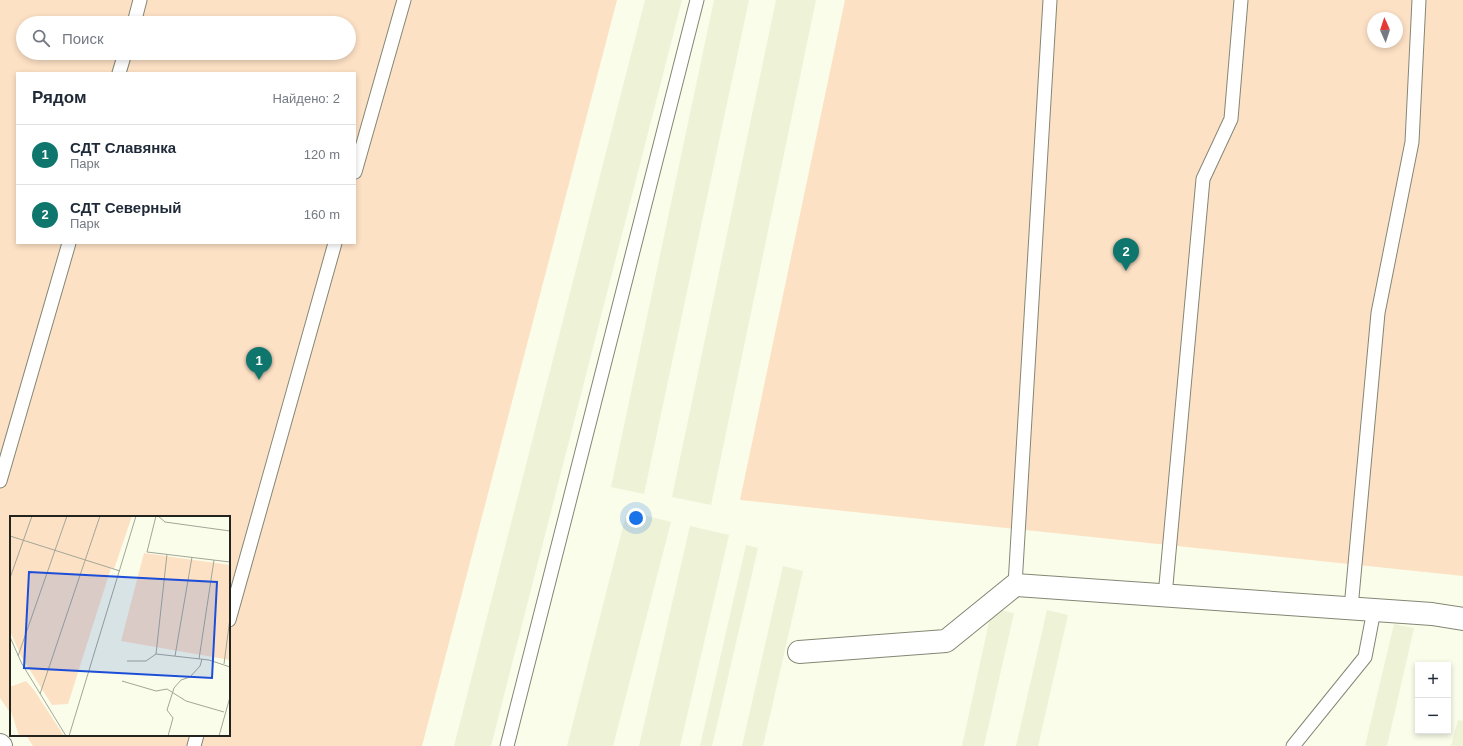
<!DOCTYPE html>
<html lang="ru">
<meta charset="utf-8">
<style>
:root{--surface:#fff;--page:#f6f6f7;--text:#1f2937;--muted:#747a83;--line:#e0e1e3;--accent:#0f766e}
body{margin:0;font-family:Arial,sans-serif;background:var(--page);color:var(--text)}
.controls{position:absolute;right:12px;bottom:12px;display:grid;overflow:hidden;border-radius:0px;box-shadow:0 2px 6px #0003}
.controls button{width:36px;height:36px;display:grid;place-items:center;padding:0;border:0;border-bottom:1px solid var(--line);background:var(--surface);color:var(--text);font:20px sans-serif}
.compass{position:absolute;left:1367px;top:12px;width:36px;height:36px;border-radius:50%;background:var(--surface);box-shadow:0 2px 6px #0003;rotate:357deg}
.you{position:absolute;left:636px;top:518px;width:14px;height:14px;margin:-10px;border:3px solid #fff;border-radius:50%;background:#1a73e8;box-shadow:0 0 0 6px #1a73e833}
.badge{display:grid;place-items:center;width:26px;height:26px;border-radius:50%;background:var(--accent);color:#fff;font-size:13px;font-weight:700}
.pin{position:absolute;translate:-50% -33px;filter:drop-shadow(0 1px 2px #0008)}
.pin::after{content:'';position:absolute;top:21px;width:14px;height:12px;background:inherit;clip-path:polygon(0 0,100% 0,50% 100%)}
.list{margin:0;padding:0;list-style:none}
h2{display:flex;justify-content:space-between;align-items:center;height:52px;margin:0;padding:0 16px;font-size:17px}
h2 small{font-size:13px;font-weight:400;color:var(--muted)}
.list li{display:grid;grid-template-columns:26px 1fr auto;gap:12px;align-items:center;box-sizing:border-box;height:60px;padding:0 16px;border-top:1px solid var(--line)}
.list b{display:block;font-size:15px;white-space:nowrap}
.list p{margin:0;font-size:13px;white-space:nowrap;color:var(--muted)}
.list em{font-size:13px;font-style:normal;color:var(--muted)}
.icon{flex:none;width:22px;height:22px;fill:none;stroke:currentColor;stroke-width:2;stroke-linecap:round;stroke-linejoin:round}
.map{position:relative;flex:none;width:1463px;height:746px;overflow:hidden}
.search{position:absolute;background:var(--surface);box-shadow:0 2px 6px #0003;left:16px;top:16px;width:340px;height:44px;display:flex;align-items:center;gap:10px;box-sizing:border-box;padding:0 14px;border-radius:22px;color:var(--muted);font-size:15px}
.panel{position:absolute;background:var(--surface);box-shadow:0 2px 6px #0003;left:16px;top:72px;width:340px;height:172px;border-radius:0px}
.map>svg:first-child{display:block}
</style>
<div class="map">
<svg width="1463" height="746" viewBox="0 0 1463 746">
<rect width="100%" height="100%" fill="#f9fde9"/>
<path fill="#eef2d7" d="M645 0H682L491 746H454Z
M714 0H749L644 494 611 487Z
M776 0H816L711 505 672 497Z
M627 511 671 522 613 746H567Z
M690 526 729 535 680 746H639Z
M746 545 758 548 712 746H700Z
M783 566 803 571 763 746H742Z
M992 608 1014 613 984 746H962Z
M1047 610 1068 615 1038 746H1016Z
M1394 624 1414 628 1387 746H1365Z
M1458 720 1463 721V746H1451Z"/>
<path fill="#fde1c5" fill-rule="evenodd" d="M0 0H617L422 746H33L26 735H229V517H11V714L0 698ZM23 23H349V53H23ZM17 73H355V243H17Z
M845 0H1463V576L740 500ZM1373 18H1397V42H1373Z"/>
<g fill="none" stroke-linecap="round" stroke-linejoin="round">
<g stroke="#848675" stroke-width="15">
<path id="lane" d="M134 23 140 0
M119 73 125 53
M355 172 404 0
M0 481 69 243
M1015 585 1050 0
M1165 596 1203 179 1231 119 1241 0
M1351 608 1378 313 1412 142 1419 0
M229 620 335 243
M194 746 197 735
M507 746 697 0
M1293 746 1365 657 1374 610"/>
</g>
<g stroke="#848675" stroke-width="24">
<path id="street" d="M799 652 946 641 1015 585 1432 614 1463 619
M0 745 1 746"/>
</g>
<use href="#lane" stroke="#fff" stroke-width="13"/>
<use href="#street" stroke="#fff" stroke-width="22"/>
</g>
<g transform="translate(10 516)">
<rect width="220" height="220" fill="#f9fde9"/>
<path d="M0 0H122L104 53 101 52 58 188 42 189 11 140 0 115ZM134 37 220 49V144L111 125ZM16 165 24 174 54 220H9L0 192V171Z" fill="#fde1c5"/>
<path fill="none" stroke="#a3a697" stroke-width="1" d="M146 0 137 36 220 46M148 0 155 6 220 15M0 20 110 55M0 62 22 0M0 121 12 148 56 220M146 138 157 38M8 140 57 0M165 140 182 41M189 143 204 44M117 145H136L146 138 199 144 220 151M214 148 220 102M112 165 146 175 157 173 176 185 214 196M30 178 90 0M59 220 126 0M158 220 163 202 157 194 164 172 171 164 180 161 190 150 192 143M209 220 220 181"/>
<path fill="#1d4ed8" fill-opacity="0.15" stroke="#1d4ed8" stroke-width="2" d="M19 56 207 66 202 162 14 152Z"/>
<rect width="220" height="220" fill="none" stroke="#23241d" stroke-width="2"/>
</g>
</svg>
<div class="controls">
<button>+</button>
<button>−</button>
</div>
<svg class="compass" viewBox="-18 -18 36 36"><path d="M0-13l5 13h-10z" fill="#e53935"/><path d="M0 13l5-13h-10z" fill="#747a83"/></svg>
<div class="you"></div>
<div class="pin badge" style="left:259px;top:380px">1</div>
<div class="pin badge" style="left:1126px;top:271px">2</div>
<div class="search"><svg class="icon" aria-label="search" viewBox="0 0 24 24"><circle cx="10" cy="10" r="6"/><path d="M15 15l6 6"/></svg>Поиск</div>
<section class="panel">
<h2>Рядом<small>Найдено: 2</small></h2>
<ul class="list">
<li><span class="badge">1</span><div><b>СДТ Славянка</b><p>Парк</p></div><em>120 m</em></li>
<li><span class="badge">2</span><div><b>СДТ Северный</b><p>Парк</p></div><em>160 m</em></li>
</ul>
</section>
</div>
